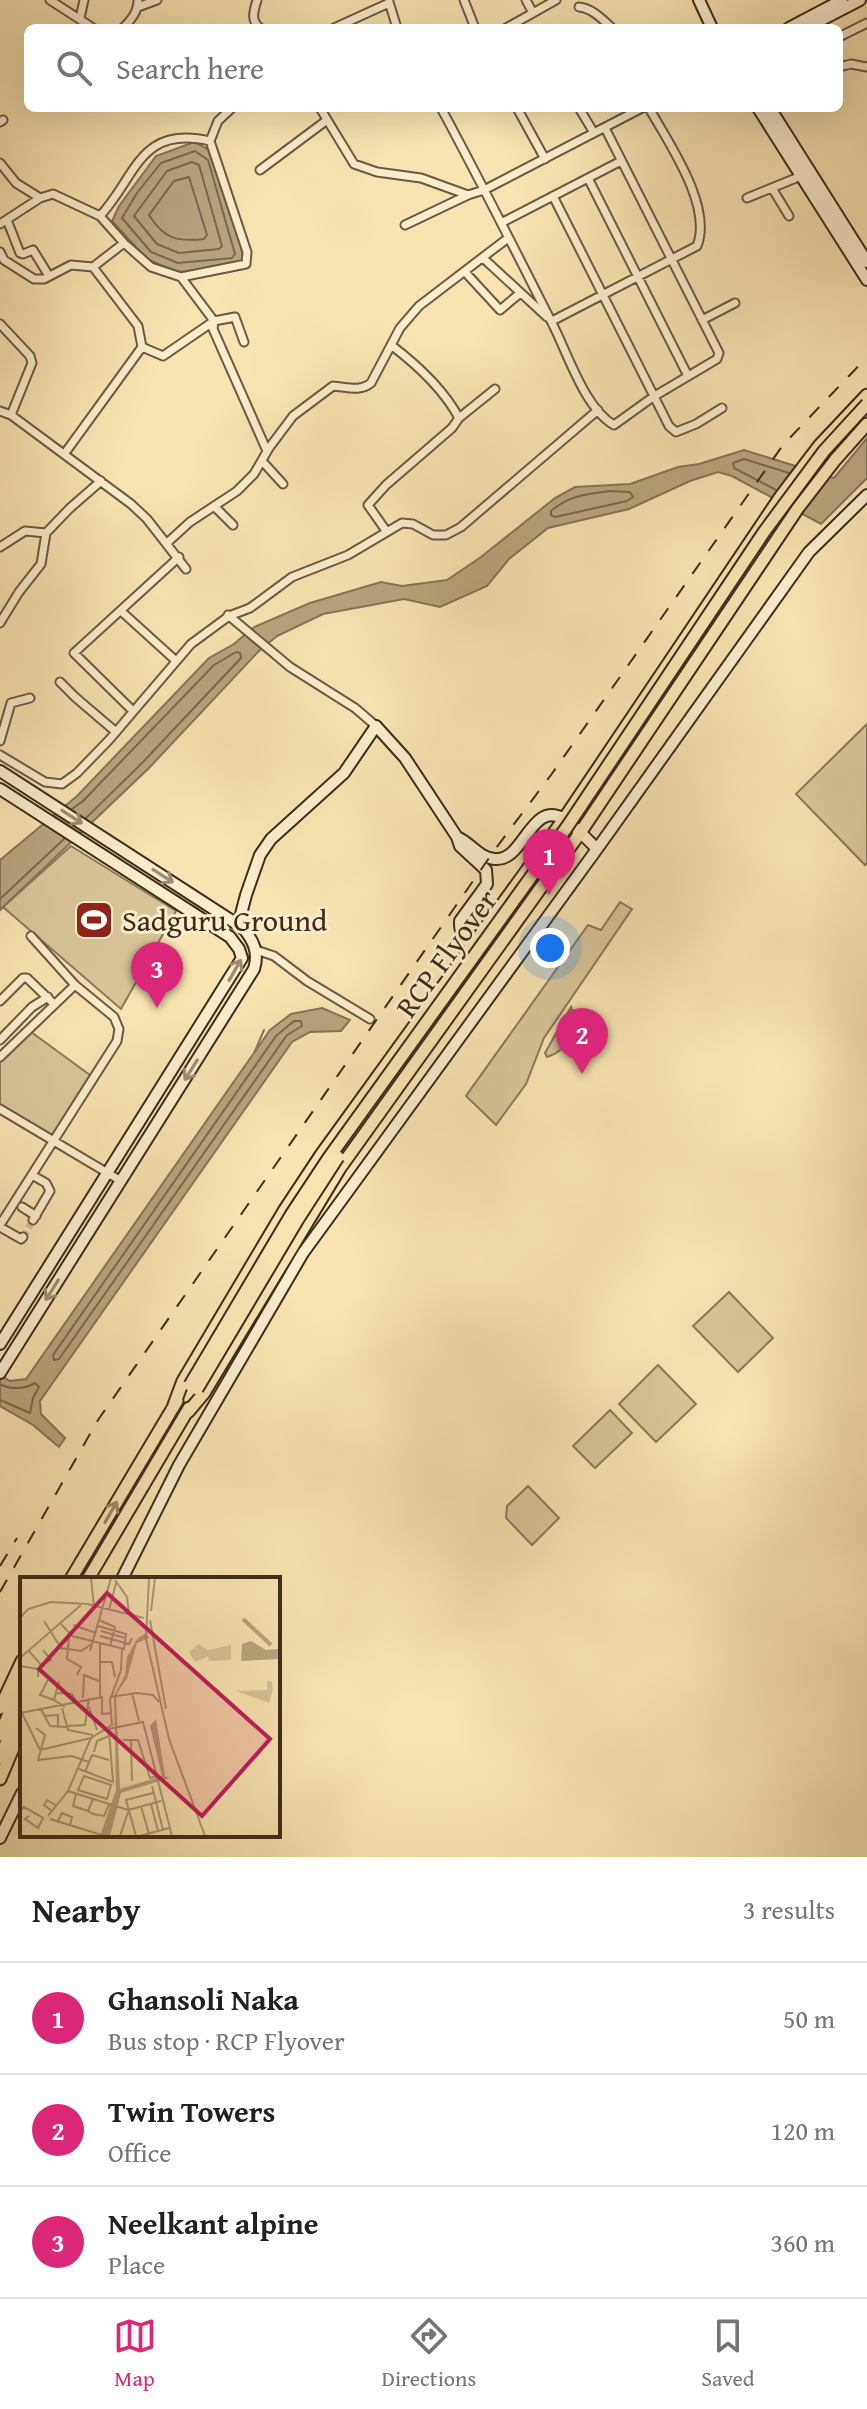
<!DOCTYPE html>
<meta charset="utf-8">
<style>
:root{--surface:#fff;--page:#f6f6f6;--text:#202124;--muted:#757577;--line:#e0e0e0;--accent:#db2777}
body{margin:0;font-family:"Gentium Book Plus",serif;background:var(--page);color:var(--text)}
.you{position:absolute;left:550px;top:948px;width:28px;height:28px;margin:-20px;border:6px solid #fff;border-radius:50%;background:#1a73e8;box-shadow:0 0 0 12px #1a73e833}
.badge{display:grid;place-items:center;width:52px;height:52px;border-radius:50%;background:var(--accent);color:#fff;font-size:26px;font-weight:700}
.pin{position:absolute;translate:-50% -66px;filter:drop-shadow(0 2px 4px #0008)}
.pin::after{content:'';position:absolute;top:42px;width:28px;height:24px;background:inherit;clip-path:polygon(0 0,100% 0,50% 100%)}
.list{margin:0;padding:0;list-style:none}
h2{display:flex;justify-content:space-between;align-items:center;height:104px;margin:0;padding:0 32px;font-size:34px}
h2 small{font-size:26px;font-weight:400;color:var(--muted)}
.list li{display:grid;grid-template-columns:52px 1fr auto;gap:24px;align-items:center;box-sizing:border-box;height:112px;padding:0 32px;border-top:2px solid var(--line)}
.list b{display:block;font-size:30px;white-space:nowrap}
.list p{margin:0;font-size:26px;white-space:nowrap;color:var(--muted)}
.list em{font-size:26px;font-style:normal;color:var(--muted)}
.icon{flex:none;width:44px;height:44px;fill:none;stroke:currentColor;stroke-width:2;stroke-linecap:round;stroke-linejoin:round}
.map{position:relative;flex:none;width:867px;height:1857px;overflow:hidden}
.search{position:absolute;background:var(--surface);box-shadow:0 8px 32px #0002;left:24px;right:24px;top:24px;height:88px;display:flex;align-items:center;gap:20px;box-sizing:border-box;padding:0 28px;border-radius:12px;color:var(--muted);font-size:30px}
.sheet{height:440px;background:var(--surface)}
nav{display:flex;justify-content:space-around;align-items:center;box-sizing:border-box;height:112px;border-top:2px solid var(--line);background:var(--surface);font-size:22px;color:var(--muted)}
nav a{display:grid;justify-items:center;gap:4px}
nav .on{color:var(--accent)}
.map>svg:first-child{display:block}
</style>
<div class="map">
<svg width="867" height="1857" viewBox="0 0 867 1857">
<rect width="100%" height="100%" fill="#f7e4b0"/>
<filter id="stains"><feTurbulence type="fractalNoise" baseFrequency=".0025" numOctaves="4"/><feColorMatrix values="0 0 0 0 .2 0 0 0 0 .09 0 0 0 0 .02 0 0 0 .5 -.17"/></filter>
<radialGradient id="worn" r=".72"><stop offset=".6" stop-color="#630" stop-opacity="0"/><stop offset="1" stop-color="#630" stop-opacity=".3"/></radialGradient>
<path fill="#d7c597" stroke="#8a785a" stroke-width="2" d="M867 724V863L865 865 796 794Z
M71 846 176 911 121 1009 3 907Z
M620 902 632 909 544 1038 526 1084 496 1125 466 1096 588 925 601 930Z
M571 1007C580 1026 568 1051 547 1057L545 1053Z
M27 1029 90 1075 52 1136 0 1105V1056Z
M729 1292 773 1338 738 1372 693 1326Z
M658 1365 696 1404 656 1442 619 1404Z
M610 1410 632 1433 595 1468 573 1446Z
M528 1486 559 1518 532 1545 506 1518 507 1506Z"/>
<path fill="#b8a57e" stroke="#877457" stroke-width="2" d="M194 142 212 151 215 157 245 257 244 262 240 265 177 272 147 259 112 221 119 206 156 156Z
M867 438V478L821 524 732 476 718 472 690 481 629 509 548 528 509 559 487 586 440 607 404 599 323 614 277 636 258 652 149 768 0 910V860L77 796 209 658 234 644 254 627 310 603 381 582 402 586 447 580 481 557 555 498 575 487 630 484 678 467 699 464 744 450 834 478Z
M322 1008 350 1020 341 1031 310 1032 292 1042 40 1401 41 1414 65 1438 59 1447 33 1425 0 1406V1375L10 1381 26 1379 270 1030 291 1014Z"/>
<g fill="none" stroke-linecap="round" stroke-linejoin="round">
<path stroke="#7a684d" stroke-width="2" d="M195 151 208 160 235 254 232 258 178 263 151 252 122 218 137 193 161 163Z
M192 162 199 165 222 246 219 249 179 253 157 244 134 216 167 171Z
M189 177 207 235 204 239C177 242 164 239 149 215L174 181Z
M776 490 734 468 733 463 744 459 789 473
M610 491 630 492 633 497 627 501 555 517 551 515V511C570 495 587 494 610 491Z
M72 809 83 801 214 665 236 652 240 653 241 658 143 762 86 818
M0 899 64 839
M294 1021H301L302 1026 287 1035 59 1359 54 1360 53 1355 276 1036Z
M0 1384C11 1390 24 1389 35 1383L39 1387 33 1398 30 1413 0 1400"/>
<path stroke="#877457" stroke-width="2" d="M255 1051 264 1030"/>
<path stroke="#d2bf92" stroke-width="7" stroke-dasharray="7 3.5" stroke-linecap="butt" d="M23 1237 33 1220"/>
<g stroke="#6c5941" stroke-width="11">
<path id="street" d="M50 0 93 28
M257 0C254 11 250 20 260 28
M464 0 475 28
M389 2 397 28
M138 7 157 0
M579 7C592 8 603 20 612 28
M533 13 556 0
M80 18 84 0
M123 28C131 20 138 12 138 0
M334 28 389 3
M506 28 533 13 526 0
M839 37 867 23
M839 67 851 64 867 67
M320 108 354 164 377 172 421 178 468 195
M441 108C479 178 515 250 551 321 567 351 584 408 614 425L653 397 717 359 719 353 605 128
M517 108 545 159
M579 108 594 133
M0 122 3 120
M0 163 16 183 40 198
M260 170 327 120
M588 178 688 376
M772 188 789 216
M553 196 669 426 676 432 696 424 722 408
M747 198 801 176
M100 216C137 176 139 125 210 141
M7 220 20 253 23 254 33 250 49 276
M501 223 621 161
M0 224 40 198 53 194 100 216 124 243 151 267 181 277 214 321 235 317 244 342
M405 225 468 195 484 190 642 108
M0 252 4 260 34 279H44L71 265 93 267 138 326 142 347 65 453
M483 258 547 317
M93 267 124 243
M465 272 500 310 519 294
M181 277 246 264 247 252 210 141 218 121 232 108
M702 320 735 303
M552 321 697 246C713 206 668 142 649 108
M0 324 30 356 32 363 11 415
M142 347 163 356 214 321 213 329 267 451
M0 411 11 415 131 504 147 519 186 569
M459 418 495 389
M262 461 283 484
M214 506 233 525
M387 532 368 505 386 485 452 428 459 418C444 390 416 364 391 345
M167 543 190 522 237 491 254 474 269 448 293 416 333 386C347 387 360 392 371 383L400 328 419 306 508 238
M0 547 25 531 46 533 69 509 101 481
M121 611 175 660
M228 615 290 667 355 708 376 726
M0 623 19 592 41 564 46 533
M60 682 75 697 116 732
M133 711 74 653 179 557
M0 741 11 703 30 698
M0 755 45 782 62 784 77 773 109 740 191 644 229 616 250 608 292 577 348 555 402 523 413 524 433 535H446L461 527 598 410
M256 950 274 956 307 981 370 1019
M0 1001 23 978H27L54 1004
M0 1040 32 1007 48 997
M0 1057 75 985
M0 1109 121 1181
M32 1175 46 1183 50 1191 33 1220
M22 1207 36 1216
M0 1225 117 1041 119 1029 114 1017 75 985 31 936
M0 1227 21 1239 23 1237"/>
</g>
<g stroke="#3d2b1c" stroke-width="14">
<path id="secondary" d="M699 0 712 28
M789 28 842 0
M806 28 860 0
M758 108 867 280
M770 108 867 262
M0 771 243 928C254 941 259 953 254 969L0 1373
M0 789 230 937 239 949 242 958 0 1344
M457 837C471 843 479 858 495 859 524 862 531 799 564 819 576 827 587 839 597 849
M243 929 241 914 246 895 260 855 271 839 344 773 376 726 405 758 457 837 460 846 486 870 487 884 460 921C459 935 467 942 477 950
M122 1579 179 1465 303 1253 597 849 809 552 867 495
M0 1838 22 1793"/>
</g>
<g stroke="#3d2b1c" stroke-width="15">
<path id="primary" d="M174 1405 183 1381 284 1211 321 1155 564 819 781 496 819 446 867 395
M188 1412 204 1393 340 1168 580 833 798 508 835 460 867 424
M71 1579 177 1401
M88 1579 189 1408
M0 1708 22 1661
M0 1735 22 1681
M0 1758 22 1704
M0 1779 22 1727"/>
</g>
<use href="#street" stroke="#faedcc" stroke-width="7"/>
<use href="#secondary" stroke="#faedcc" stroke-width="10"/>
<use href="#primary" stroke="#f7e4b0" stroke-width="11"/>
<path stroke="#3d2b1c" stroke-width="2" stroke-dasharray="14 14" stroke-linecap="butt" d="M0 1566 17 1538
M0 1592 98 1420 496 848 551 775 783 445 867 357"/>
<g stroke="#3d2b1c" stroke-width="15" stroke-linecap="butt">
<path id="primary-bridge" d="M190 1385 291 1215 328 1159 567 827 764 532 824 451 867 404
M197 1389 298 1219 338 1157"/>
</g>
<use href="#primary-bridge" stroke="#f7e4b0" stroke-width="11"/>
</g>
<defs><path id="oneway-shaft" d="M-6 0H5M1.5-3L5.5 0L1.5 3" fill="none" stroke-width="1.6" stroke-linecap="round" stroke-linejoin="round" transform="scale(2)"/></defs>
<g stroke="#9c8c74">
<use href="#oneway-shaft" transform="translate(72 817) rotate(33)"/>
<use href="#oneway-shaft" transform="translate(163 876) rotate(33)"/>
<use href="#oneway-shaft" transform="translate(235 970) rotate(-60)"/>
<use href="#oneway-shaft" transform="translate(191 1070) rotate(122)"/>
<use href="#oneway-shaft" transform="translate(52 1290) rotate(122)"/>
</g>
<use stroke="#9a8866" href="#oneway-shaft" transform="translate(111 1512) rotate(-60)"/>
<defs>
<g id="stadium-square" transform="scale(2)"><rect x="-9" y="-9" width="18" height="18" rx="4" fill="#8f2418" stroke="#faedcc"/><path d="M0-5a6.5 5 0 1 0 0 10a6.5 5 0 1 0 0-10ZM-3.5-1.8h7v3.6h-7Z" fill="#fff"/></g>
</defs>
<g fill-rule="evenodd">
<use href="#stadium-square" x="94" y="920"/>
</g>
<g text-anchor="middle" dominant-baseline="central" stroke-width="6" stroke-linejoin="round" paint-order="stroke">
<g font-size="30" fill="#3d2b1c" stroke="#faedcc" text-anchor="start">
<text x="122" y="920">Sadguru Ground</text>
</g>
<g font-size="30" fill="#3d2b1c" stroke="#faedcc">
<text transform="translate(446 953) rotate(-54)">RCP Flyover</text>
</g>
</g>
<g transform="translate(20 1577)">
<rect width="260" height="260" fill="#f7e4b0"/>
<path d="M179 67 188 73 211 68V83L189 84 188 79 175 85 169 75ZM247 104H252L253 113 249 126 216 114 247 113Z" fill="#d7c597"/>
<path d="M126 56 129 61 117 66 107 101 96 118 100 212 142 199 130 149 136 142 145 199 150 201 101 216 90 259H80L96 213 94 119 105 98 107 80 117 62ZM231 64 246 73 258 72 259 82 221 84 222 67Z" fill="#b8a57e"/>
<path fill="none" stroke="#b8a57e" stroke-width="4" d="M223 42 251 68"/>
<path fill="none" stroke="#ad9a75" stroke-width="2" d="M71 1 74 30M129 1 126 62 149 162 185 259M95 3 107 20 109 37M89 33 96 6M131 34 135 1M0 41 8 32 31 25 67 27 124 41M79 43 95 50 90 69M130 43 146 132M24 44 41 71 61 74 73 66M41 47 52 59 104 72 106 57 78 49M53 48 76 56M81 54 105 61M49 59 47 82 61 90 57 98M80 59 109 67 112 61M9 74 21 88 31 83 23 73M70 74 91 1M0 81 61 28M80 85H92L95 100M0 89 18 92V100M29 101 20 118 34 123M39 104 34 123 45 130M36 116 52 117 56 124M112 116 119 144M80 120V66M90 120 117 116 133 118 139 125M63 121 64 98 79 104M82 121V137L92 136M69 130 77 153M42 131 48 153 73 158M21 132 30 149 46 150M0 136 83 120M2 136 20 173M24 139 38 138V150M46 149 65 148 69 121M16 151 25 158 18 183 52 179 69 185M89 152 123 145 152 259M103 163H118L130 201 137 199M111 163 112 204M20 173 71 161M74 175 77 164 89 159M59 192 93 205 89 154M65 195 72 178 89 183M64 199 91 208 87 222 58 213ZM132 209 143 253M48 214 108 233 141 224M56 217 53 229 68 234M73 222 68 234 73 237 84 239 89 228M131 227 138 254M121 229 129 257M0 234 4 230 23 241 18 251 5 242 9 239M32 234 24 228 27 223 37 229M28 239 48 214 71 161 92 148 90 123 101 93 102 72M30 242 85 259M38 244 42 236 52 240 50 248M100 259 108 235M116 259 106 223 133 216M120 259 149 251"/>
<path fill="#c2185b" fill-opacity="0.15" stroke="#c2185b" stroke-width="4" d="M87 16 250 162 182 239 19 92Z"/>
<rect width="260" height="260" fill="none" stroke="#3d2b1c" stroke-width="4"/>
</g>
<rect width="100%" height="100%" filter="url(#stains)"/>
<rect width="100%" height="100%" fill="url(#worn)"/>
</svg>
<div class="you"></div>
<div class="pin badge" style="left:549px;top:895px">1</div>
<div class="pin badge" style="left:582px;top:1074px">2</div>
<div class="pin badge" style="left:157px;top:1008px">3</div>
<div class="search"><svg class="icon" aria-label="search" viewBox="0 0 24 24"><circle cx="10" cy="10" r="6"/><path d="M15 15l6 6"/></svg>Search here</div>
</div>
<section class="sheet">
<h2>Nearby<small>3 results</small></h2>
<ul class="list">
<li><span class="badge">1</span><div><b>Ghansoli Naka</b><p>Bus stop · RCP Flyover</p></div><em>50 m</em></li>
<li><span class="badge">2</span><div><b>Twin Towers</b><p>Office</p></div><em>120 m</em></li>
<li><span class="badge">3</span><div><b>Neelkant alpine</b><p>Place</p></div><em>360 m</em></li>
</ul>
</section>
<nav>
<a class="on"><svg class="icon" aria-label="map" viewBox="0 0 24 24"><path d="M3 6l6-2 6 2 6-2v14l-6 2-6-2-6 2zM9 4v14M15 6v14"/></svg>Map</a>
<a><svg class="icon" aria-label="directions" viewBox="0 0 24 24"><path d="M12 3l9 9-9 9-9-9zM9 14v-3h6M13 9l2 2-2 2"/></svg>Directions</a>
<a><svg class="icon" aria-label="saved" viewBox="0 0 24 24"><path d="M7 4h10v16l-5-4-5 4z"/></svg>Saved</a>
</nav>
